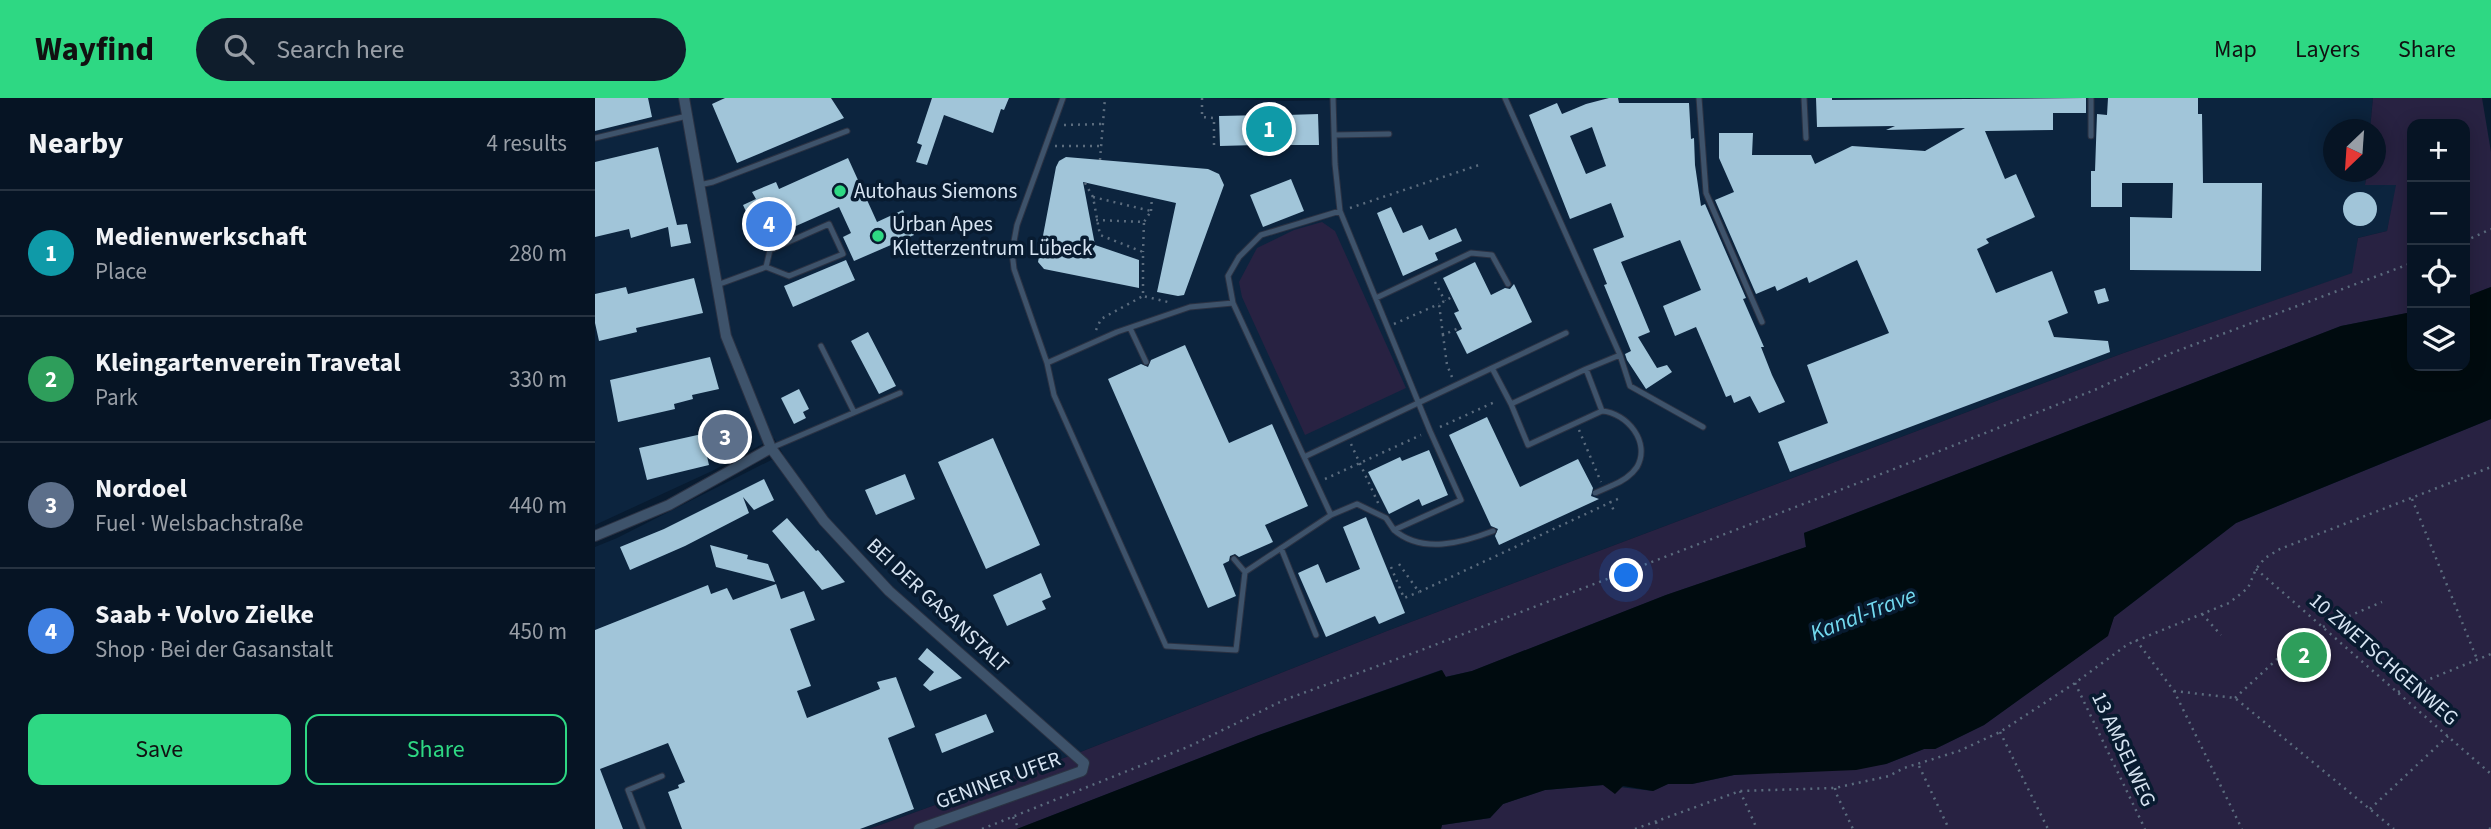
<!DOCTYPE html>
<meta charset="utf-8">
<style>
:root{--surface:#061424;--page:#0f1d2c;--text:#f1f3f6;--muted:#989ea6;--line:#273341;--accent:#2ed883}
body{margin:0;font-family:"Source Sans 3",sans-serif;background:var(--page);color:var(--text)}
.controls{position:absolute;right:21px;top:21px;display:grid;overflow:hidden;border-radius:14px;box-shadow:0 4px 18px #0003}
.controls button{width:63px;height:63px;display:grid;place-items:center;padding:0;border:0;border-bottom:2px solid var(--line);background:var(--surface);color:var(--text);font:35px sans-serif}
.compass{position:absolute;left:1728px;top:21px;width:63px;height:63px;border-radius:50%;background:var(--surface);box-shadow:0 4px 18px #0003;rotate:205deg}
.you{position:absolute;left:1032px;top:478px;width:24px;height:24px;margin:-18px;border:5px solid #fff;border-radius:50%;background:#1a73e8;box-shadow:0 0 0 10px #1a73e833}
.badge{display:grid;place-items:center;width:46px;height:46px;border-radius:50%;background:var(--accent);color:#fff;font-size:23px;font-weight:700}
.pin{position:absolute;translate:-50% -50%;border:4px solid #fff;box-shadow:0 2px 7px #0006}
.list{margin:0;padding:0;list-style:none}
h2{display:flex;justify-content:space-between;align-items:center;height:91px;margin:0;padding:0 28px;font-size:30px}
h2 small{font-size:23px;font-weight:400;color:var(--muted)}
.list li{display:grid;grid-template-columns:46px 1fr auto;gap:21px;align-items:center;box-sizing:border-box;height:126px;padding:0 28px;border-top:2px solid var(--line)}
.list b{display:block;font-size:26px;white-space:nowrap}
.list p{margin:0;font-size:23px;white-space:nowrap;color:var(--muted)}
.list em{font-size:23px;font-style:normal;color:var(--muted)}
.actions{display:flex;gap:14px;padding:21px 28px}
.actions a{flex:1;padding:16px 0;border:2px solid var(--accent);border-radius:14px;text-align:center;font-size:24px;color:var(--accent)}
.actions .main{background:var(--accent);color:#111}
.icon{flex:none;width:38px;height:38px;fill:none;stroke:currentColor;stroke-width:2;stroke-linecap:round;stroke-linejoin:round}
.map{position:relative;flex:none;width:1896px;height:731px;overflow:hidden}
header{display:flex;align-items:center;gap:42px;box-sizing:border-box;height:98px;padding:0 35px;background:var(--accent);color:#111}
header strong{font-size:33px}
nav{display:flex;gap:38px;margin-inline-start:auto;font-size:24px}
.search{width:490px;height:63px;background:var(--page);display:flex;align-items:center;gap:18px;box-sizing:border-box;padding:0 24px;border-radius:38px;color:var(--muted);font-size:26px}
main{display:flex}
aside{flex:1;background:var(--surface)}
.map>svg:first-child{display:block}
</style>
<header>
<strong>Wayfind</strong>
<div class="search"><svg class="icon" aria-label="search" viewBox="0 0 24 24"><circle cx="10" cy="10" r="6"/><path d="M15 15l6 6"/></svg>Search here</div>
<nav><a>Map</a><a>Layers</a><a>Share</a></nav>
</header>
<main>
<aside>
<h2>Nearby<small>4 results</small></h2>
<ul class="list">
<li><span class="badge" style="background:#0f9aa8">1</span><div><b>Medienwerkschaft</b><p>Place</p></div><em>280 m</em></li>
<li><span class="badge" style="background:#2e9e5b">2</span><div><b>Kleingartenverein Travetal</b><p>Park</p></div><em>330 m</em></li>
<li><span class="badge" style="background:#5c6f8a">3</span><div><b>Nordoel</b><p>Fuel · Welsbachstraße</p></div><em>440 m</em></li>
<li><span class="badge" style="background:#3f7fe0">4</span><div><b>Saab + Volvo Zielke</b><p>Shop · Bei der Gasanstalt</p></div><em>450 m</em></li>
</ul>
<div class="actions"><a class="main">Save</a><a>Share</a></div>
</aside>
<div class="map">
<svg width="1896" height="731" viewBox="0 0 1896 731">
<rect width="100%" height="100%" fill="#081b30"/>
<path fill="#0c243e" d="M0 0H614L691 3 840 0H1778L1775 31 1738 32V74H1772L1770 86 1802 87 1792 133 1763 140 1758 175 1526 256 792 533 488 653 274 731H0V449L22 440 188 356 179 340 117 373 0 427Z"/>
<path fill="#282242" d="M1778 0H1887L1896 54V189L1870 199V26H1817V214L1746 228 1209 435 1211 449 1071 497 877 573 850 579 846 572 664 637 422 731H274L488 653 792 533 1526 256 1757 175 1763 140 1792 133 1801 87H1770L1772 74H1780V32L1775 31Z
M727 124 740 133 811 290 710 337 647 199 644 184 662 150 699 132Z
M1896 321V730L1894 731H846L847 727 895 720 908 706 950 692 1008 687 1058 693 1073 686H1097L1139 677 1291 666 1329 651H1340L1389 627 1512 538 1519 519 1641 425Z"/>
<path fill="#000b0f" d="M1896 189V321L1641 425 1519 519 1513 538 1389 627 1340 651H1329L1291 666 1261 672 1139 677 1097 686H1073L1058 693 1028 688 1020 696 1008 687 950 692 908 706 895 720 847 727 846 731H422L664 637 847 572 851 579 877 573 1071 497 1211 449 1209 435 1746 228 1817 214V268H1870V199Z"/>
<path fill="#a1c5d9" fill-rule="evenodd" d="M0 0H53L57 19 0 33Z
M130 0H236L249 20 142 65 117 6Z
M337 0H414L409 12 406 11 398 35 349 17 332 67 321 64 327 47 322 45Z
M1014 0H1023L1024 5H1094L1096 41 1099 40 1100 67 1106 108 1110 106 1151 200 1148 201 1169 249H1166L1177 277 1190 304 1164 315 1155 298 1139 305 1136 297 1131 299 1101 229 1080 238 1068 208 1106 192 1085 142 1026 164 1055 234 1043 239 1062 270 1072 267 1077 274 1051 291 1032 262 1030 256 1036 253 1009 187 1012 186 998 151 1029 139 1016 105 975 121 934 17 962 5 967 16 991 6ZM997 29 1011 68 991 76 975 38Z
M1221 0H1237V2L1491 0V15H1458V32L1390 33 1410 81 1421 76 1440 119 1391 141 1394 145 1382 151 1401 195 1457 173 1473 215 1453 223 1459 239 1513 243 1515 254 1195 374 1183 344 1233 325 1212 267 1294 235 1262 162 1214 185 1212 179 1182 193 1180 188 1161 196 1120 102 1139 94 1124 60V35H1158L1157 57H1216L1220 66 1257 48 1330 53 1370 30 1291 32 1300 28 1222 29Z
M1513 0H1603V16H1607L1608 85H1667L1666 173 1535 172V119L1577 120 1578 85H1527V109H1496V73H1500L1502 16 1512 17Z
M676 10H685L692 17 723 16 724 47H683L675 53H667L661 47 625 48 624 18 670 17Z
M63 49 82 127 92 126 96 145 76 149 73 129 36 140 34 131 0 139V64Z
M471 59 613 71 624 76 629 87 589 197 583 198 562 194 581 105 488 84 500 147 544 162V190L449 171 443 164 461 69 464 63Z
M253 60 282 124 308 112 319 137 259 163 248 139 256 135 244 109 165 144 148 107 161 101 157 94 181 84 184 91Z
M696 81 709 113 668 129 655 97Z
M1748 111a17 17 0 1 1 34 0a17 17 0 1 1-34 0Z
M796 109 808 135 827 127 834 142 861 130 867 143 840 155 843 162 808 178 782 115Z
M251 162 260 182 198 209 189 188Z
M880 164 896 197 910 190 915 191 919 186 937 224 872 256 861 234 867 231 859 215 864 213 848 180Z
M99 180 108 215 41 230 42 234 4 243 0 225V196L31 189 33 196Z
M1510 190 1514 203 1503 206 1499 193Z
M273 234 301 288 284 296 256 243Z
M590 247 634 345 677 326 713 408 670 427 678 444 644 459 640 456 635 458 634 463 628 466 641 498 613 510 513 281 546 266 553 269 556 262Z
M115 259 124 291 97 297 98 301 79 306 80 311 23 324 15 282Z
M204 291 214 311 208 314 211 320 199 326 186 300Z
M892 319 925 389 983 361 998 390 996 398 1004 401 904 447 900 438 903 431 896 428 854 337Z
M107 336 114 367 52 382 44 350Z
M398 340 445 447 391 471 343 364Z
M834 352 853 397 827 408 824 401 794 416 773 374 805 359 807 363Z
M310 376 320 401 281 417 270 392Z
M169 381 179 402 159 412 148 399 154 415 90 448 35 472 25 449 69 431Z
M771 419 810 515 784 526 780 518 731 539 703 475 723 466 731 485 765 471 748 429Z
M192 420 221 453 223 452 250 484 227 492 177 433Z
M115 447 153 457 152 461 173 466 180 484 121 469Z
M446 475 456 499 447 503 451 511 412 528 398 497Z
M181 486 186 501 209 493 220 522 195 531 216 588 202 593 212 620 285 591 282 584 301 579 320 629 293 640 319 711 265 731H87L73 694 84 690 83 687 90 684 73 645 5 671 28 731H0V532L113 487 116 496 132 490 138 502Z
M332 550 367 580 335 593 328 587 339 574 323 561Z
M391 616 399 634 347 655 340 636Z"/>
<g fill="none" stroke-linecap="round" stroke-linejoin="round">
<g stroke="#2b3243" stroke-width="7">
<path id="lane" d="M468 0 422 127 417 154 419 171 452 265 459 297 571 548 641 552 650 474 639 461
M910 0 1025 257 1035 288 1108 329
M1104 0 1111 95 1167 224
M1209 0 1211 40
M1496 0V38
M739 37 794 36
M0 40 92 18
M104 87 118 84 252 33
M234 126 248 156 194 178 171 169 175 152Z
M122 187 171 169
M781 200 876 155 897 157 913 186
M638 205 709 359 897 270
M535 230 551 264
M226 248 259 314
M452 265 522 234 595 209 638 205 633 178 644 159 666 137 745 113
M991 271 1007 313 933 347 916 306 991 271 1025 257
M916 306 897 270 971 235
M1007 313C1032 315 1056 344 1042 369 1036 378 1026 384 1016 388
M176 350 305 295
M709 359 736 417 762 406 791 420 799 432 866 402 835 333 745 113 740 66 738 0
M799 432C827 456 867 445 898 433
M686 450 721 537
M650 474 736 417
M48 731 33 692 67 678"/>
</g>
<g stroke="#2b3243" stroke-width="12">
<path id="street" d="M89 0 131 238 176 350 229 423 294 493 489 665 487 673 324 731
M0 438 74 407 176 350"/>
</g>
<path stroke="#5b6c7e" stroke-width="2.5" stroke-dasharray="2 5" stroke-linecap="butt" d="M607 0V19L619 20V49
M469 27 508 26
M460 48H506
M505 62 510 0
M490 85 498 99 505 137 548 154V198L577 205
M498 99 556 113 549 124
M755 110 887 66
M556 113 557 99
M501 122 549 124 548 154
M1870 143 1896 131
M840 184 850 203
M799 226 844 206
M501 232 506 221 548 198
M848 237 844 206 857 199
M857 279 852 267 848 237 866 229
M845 329 902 303
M984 332 1006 384
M756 346 784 407
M730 381 826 337
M1817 401 1882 561
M1015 403 1020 416
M804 466 824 494 1027 399
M796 469 809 500 824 494
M1661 471 1896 676
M1607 516 1626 537
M1728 529 1787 504
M1541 542 1579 593 1647 731
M1480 585 1550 731
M1579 593 1640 600 1799 731
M1803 594 1896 556
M1640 600 1694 550
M1405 634 1453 731
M1324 668 1354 731
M1240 690 1241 695 1258 731
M1145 693 1162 731
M1775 711 1853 638
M418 719 424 731
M1061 724 1063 731
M387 731 595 648 689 602 824 553 1271 382 1502 291 1574 256 1817 165
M1040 731 1145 693 1240 690 1294 678 1309 670 1364 653 1405 634 1480 585 1533 546 1634 505 1653 490 1661 471 1670 460 1685 451 1896 369
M1894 731 1896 730"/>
<use href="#lane" stroke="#3e536b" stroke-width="5"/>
<use href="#street" stroke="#3e536b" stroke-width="10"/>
<g stroke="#2b3243" stroke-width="7" stroke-linecap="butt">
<path id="lane-bridge" d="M1000 395 1016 388"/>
</g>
<use href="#lane-bridge" stroke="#3e536b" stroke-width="5"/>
</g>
<g fill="#2ed883" stroke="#081b30" stroke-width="2.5">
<circle cx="245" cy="93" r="7"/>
<circle cx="283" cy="138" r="7"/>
</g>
<g text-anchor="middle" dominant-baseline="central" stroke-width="7" stroke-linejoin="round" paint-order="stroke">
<g font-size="21" fill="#d7e4f2" stroke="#081b30" text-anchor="start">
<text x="259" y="93">Autohaus Siemons</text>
<text x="297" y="126">Urban Apes<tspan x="297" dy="24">Kletterzentrum Lübeck</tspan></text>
</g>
<g font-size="21" fill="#d7e4f2" stroke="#081b30">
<text transform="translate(343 507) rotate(43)">BEI DER GASANSTALT</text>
<text transform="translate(1789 561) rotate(41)">10 ZWETSCHGENWEG</text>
<text transform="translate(1529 651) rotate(65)">13 AMSELWEG</text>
<text transform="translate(403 682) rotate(-20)">GENINER UFER</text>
</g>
<g font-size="23" font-style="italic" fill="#73daf0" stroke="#081b30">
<text transform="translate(1268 516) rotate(-21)">Kanal-Trave</text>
</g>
</g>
</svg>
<div class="controls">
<button>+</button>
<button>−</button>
<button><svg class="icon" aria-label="locate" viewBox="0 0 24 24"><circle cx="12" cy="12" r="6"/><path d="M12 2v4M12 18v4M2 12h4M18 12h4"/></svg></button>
<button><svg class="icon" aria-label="layers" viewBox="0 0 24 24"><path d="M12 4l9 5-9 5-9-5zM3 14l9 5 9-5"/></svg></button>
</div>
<svg class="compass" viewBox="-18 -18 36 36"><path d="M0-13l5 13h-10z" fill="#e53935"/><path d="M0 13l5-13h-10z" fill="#989ea6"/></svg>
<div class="you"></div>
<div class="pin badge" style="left:674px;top:31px;background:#0f9aa8">1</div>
<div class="pin badge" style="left:1709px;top:557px;background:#2e9e5b">2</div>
<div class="pin badge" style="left:130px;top:339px;background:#5c6f8a">3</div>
<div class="pin badge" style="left:174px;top:126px;background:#3f7fe0">4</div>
</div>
</main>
